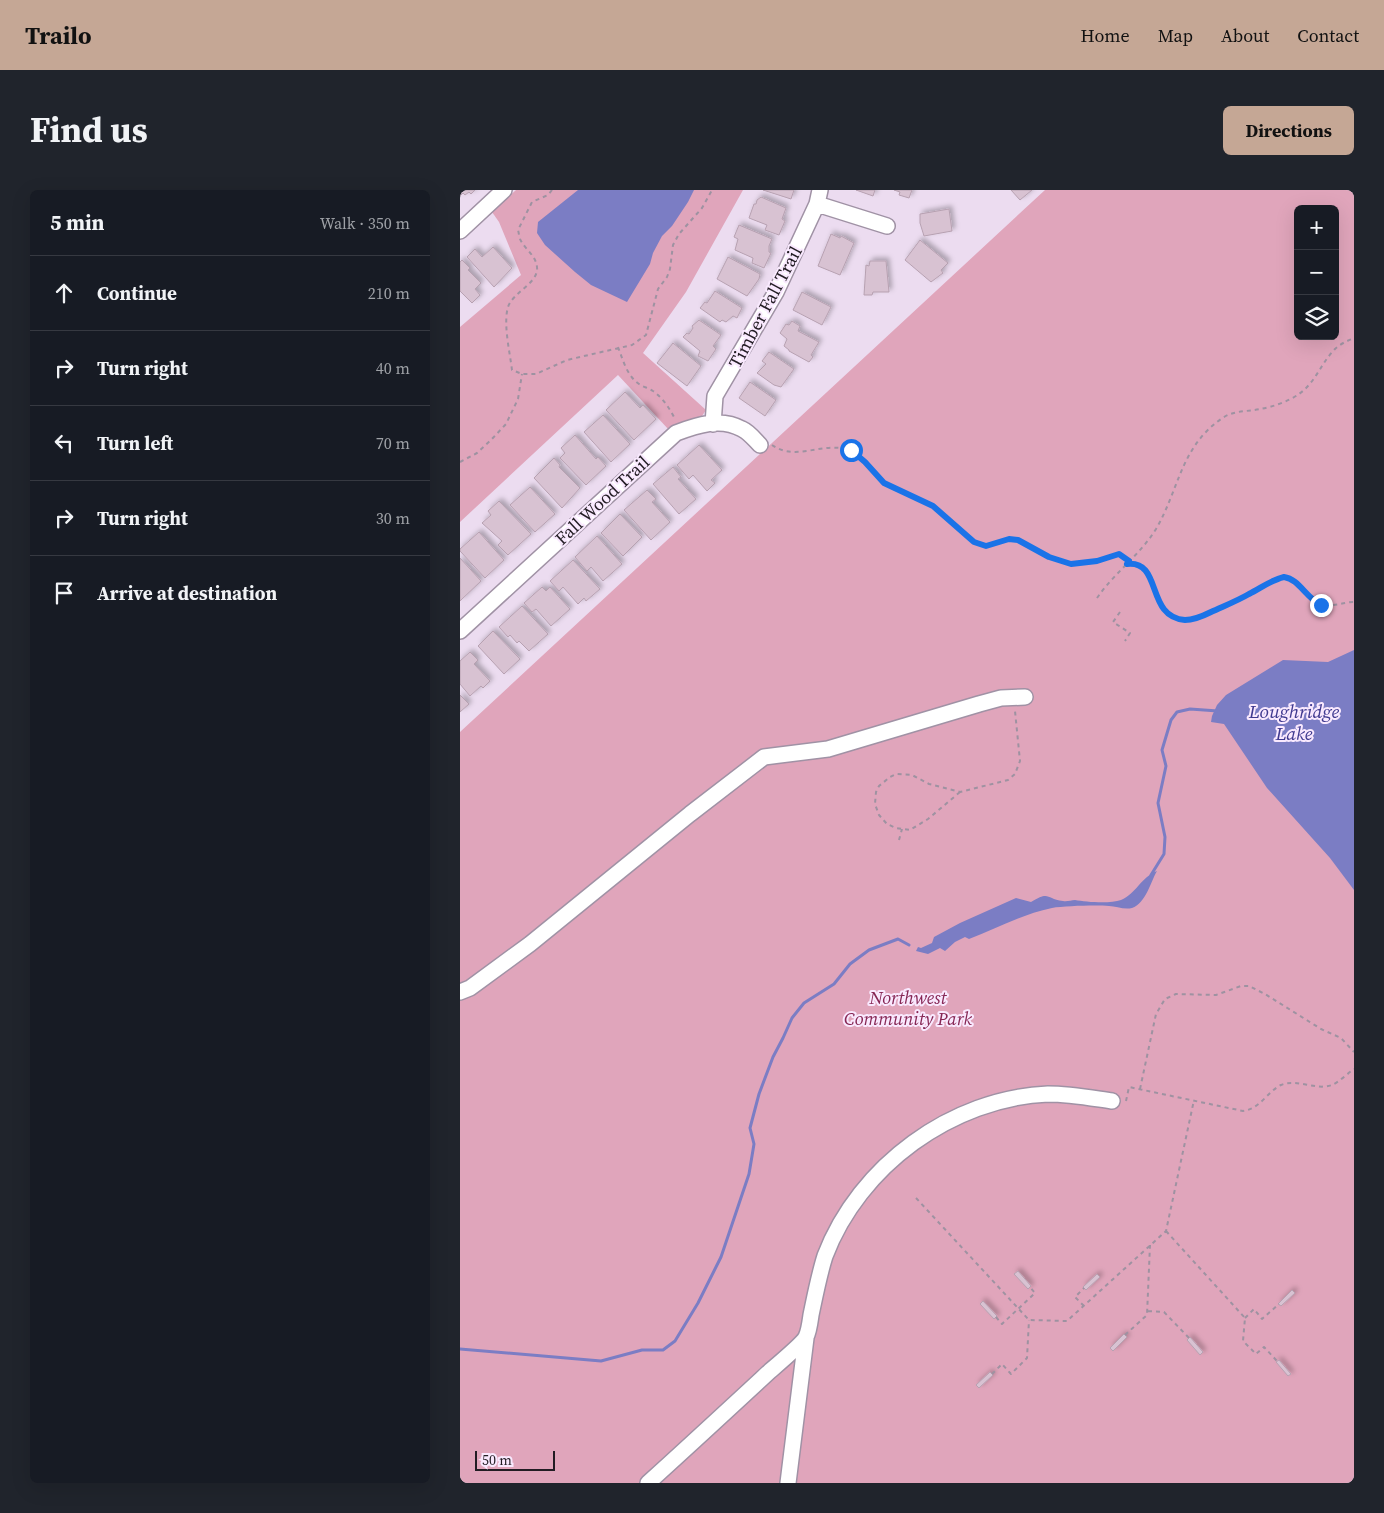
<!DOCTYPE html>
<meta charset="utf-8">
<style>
:root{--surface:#171b24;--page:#20242c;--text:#f1f3f6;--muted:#9ea1a6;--line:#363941;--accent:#c5a795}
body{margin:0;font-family:"Source Serif 4",serif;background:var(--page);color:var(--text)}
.controls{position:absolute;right:15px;top:15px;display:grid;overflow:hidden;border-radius:8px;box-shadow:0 5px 20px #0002}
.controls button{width:45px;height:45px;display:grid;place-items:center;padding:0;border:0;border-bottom:1px solid var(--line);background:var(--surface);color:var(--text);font:25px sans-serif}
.scale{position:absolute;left:15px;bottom:12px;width:80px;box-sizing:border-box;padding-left:5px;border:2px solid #221c23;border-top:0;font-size:14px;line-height:18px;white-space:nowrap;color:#221c23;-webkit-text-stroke:4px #f9e9fe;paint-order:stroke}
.stop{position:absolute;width:15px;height:15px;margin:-11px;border:4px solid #1a73e8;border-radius:50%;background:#fff}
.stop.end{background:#1a73e8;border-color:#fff;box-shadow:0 1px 5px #0008}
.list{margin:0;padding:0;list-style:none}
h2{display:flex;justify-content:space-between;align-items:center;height:65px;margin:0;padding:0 20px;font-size:21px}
h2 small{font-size:16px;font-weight:400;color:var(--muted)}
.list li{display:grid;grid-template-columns:32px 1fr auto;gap:15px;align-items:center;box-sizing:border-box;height:75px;padding:0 20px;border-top:1px solid var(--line)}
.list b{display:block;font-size:19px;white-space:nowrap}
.list em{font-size:16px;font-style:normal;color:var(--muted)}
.icon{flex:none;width:28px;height:28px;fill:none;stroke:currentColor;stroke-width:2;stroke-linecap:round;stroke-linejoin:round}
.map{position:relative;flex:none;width:894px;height:1293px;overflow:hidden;border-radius:8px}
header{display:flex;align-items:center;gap:30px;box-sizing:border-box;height:70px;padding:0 25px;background:var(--accent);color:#111}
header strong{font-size:24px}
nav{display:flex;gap:28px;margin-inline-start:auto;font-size:18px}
.intro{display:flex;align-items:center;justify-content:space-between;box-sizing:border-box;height:120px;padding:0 30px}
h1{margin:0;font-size:35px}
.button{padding:12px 22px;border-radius:8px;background:var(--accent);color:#111;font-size:18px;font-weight:700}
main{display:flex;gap:30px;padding:0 30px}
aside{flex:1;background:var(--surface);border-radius:8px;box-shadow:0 5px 20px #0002}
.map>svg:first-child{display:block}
</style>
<header>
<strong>Trailo</strong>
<nav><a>Home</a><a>Map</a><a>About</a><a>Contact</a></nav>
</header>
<div class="intro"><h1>Find us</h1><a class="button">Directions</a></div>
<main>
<aside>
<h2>5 min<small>Walk · 350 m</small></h2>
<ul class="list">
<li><svg class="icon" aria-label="ahead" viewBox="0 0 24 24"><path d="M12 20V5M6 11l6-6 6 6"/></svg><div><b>Continue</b></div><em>210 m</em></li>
<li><svg class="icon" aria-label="right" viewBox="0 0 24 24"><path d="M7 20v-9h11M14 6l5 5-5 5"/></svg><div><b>Turn right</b></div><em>40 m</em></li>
<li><svg class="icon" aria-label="left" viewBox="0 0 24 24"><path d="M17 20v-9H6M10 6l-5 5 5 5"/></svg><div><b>Turn left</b></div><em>70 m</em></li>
<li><svg class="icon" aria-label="right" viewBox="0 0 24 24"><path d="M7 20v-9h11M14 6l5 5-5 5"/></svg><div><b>Turn right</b></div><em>30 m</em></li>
<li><svg class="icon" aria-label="arrive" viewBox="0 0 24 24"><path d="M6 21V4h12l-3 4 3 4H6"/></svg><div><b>Arrive at destination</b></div></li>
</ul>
</aside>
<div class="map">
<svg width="894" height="1293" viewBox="0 0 894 1293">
<defs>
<filter id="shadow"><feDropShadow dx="3" dy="-3" stdDeviation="2.5" flood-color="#0004"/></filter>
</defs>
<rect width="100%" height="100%" fill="#ecdcf0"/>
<path fill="#e0a5bb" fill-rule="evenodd" d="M56 0H283L226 102 183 163 246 220 242 226 222 232 209 240 158 185 0 332V137L61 85 39 32 32 22Z
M585 0H894V1293H0V542ZM838 19H875V146H838Z"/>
<path fill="#7b7dc4" d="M118 0H234L228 12 212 36 202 46 193 63 190 74 167 112 131 95 115 82 85 55 77 43 78 32Z
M894 460V700L870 668 807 598 764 534 751 532 752 526 757 515 766 505 823 470 868 472Z
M697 681C690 693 686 713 672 718 664 720 656 716 649 716 635 715 605 716 592 718 563 724 537 738 509 749L505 747 495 752 485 761 480 758 468 764 456 761 458 757 461 758 472 753 474 747 500 733 556 708 571 712C590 700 586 709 603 711 607 712 611 710 615 710 626 712 650 714 661 710 676 704 681 687 697 681Z"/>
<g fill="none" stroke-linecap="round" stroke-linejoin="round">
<path stroke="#7b7dc4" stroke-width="3" d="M691 685 704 664 705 647 698 613 706 576 702 560 711 530 717 522 730 519 758 521
M0 1159 141 1171 182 1160H203L215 1151 238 1113 261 1067 289 984 294 954 290 938 299 904 313 867 323 848 332 828 344 813 374 794 390 774 409 760 438 749 449 755"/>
</g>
<path fill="#d8c2d2" stroke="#b7a1b1" filter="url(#shadow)" d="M0 0H15L11 4 9 2 5 5 3 3 0 6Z
M303 0H334L331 9Z
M396 0H415L413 6Z
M434 0H452L449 8 439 5 440 2Z
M551 0H572L560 10Z
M301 7 326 18 322 29 325 31 319 45 305 40 307 35 289 28 294 14H296L297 10Z
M489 19 492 41 464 46 460 33V24Z
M279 35 312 49 309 56V62L311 63 304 78 292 73 293 68 275 60 278 49 274 47Z
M371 44 380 48 381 46 394 53 380 85 358 76Z
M460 50 488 73 481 80 483 83 471 92 445 70Z
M33 57 52 78 34 97 7 67 15 59 22 67Z
M268 67 300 84 299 89 287 106 257 89Z
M2 70 10 78 8 80 21 93 15 99 20 105 12 113 0 101V72Z
M410 71H426L429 102H413L412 105H404L406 75 409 76Z
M255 101 282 118 277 128 273 126 266 132 262 130 260 132 240 118 245 112 247 113Z
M342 102 371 117 362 135 333 120Z
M239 130 261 145 253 156 256 159 248 171 238 166 240 161 223 147 227 143 229 144 233 138 232 136Z
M332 131 340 136 338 141 359 152 351 165 353 167 349 172 329 161V160L324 156 327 149 320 143 326 134 329 135Z
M213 153 241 176 227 196 197 173Z
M309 162 334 179 321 197 314 195 297 183 306 174 302 171Z
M290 192 316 210 305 226 279 208Z
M165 202 180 218 183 215 196 229 174 250 146 220Z
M143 225 170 254 151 272 124 242Z
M115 245 136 269 138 267 146 276 126 295 100 268 105 263 101 258Z
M239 255 262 280 251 290 255 293 247 301 233 285 229 289 217 275Z
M94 268 100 275 99 277 120 298 102 318 74 288Z
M213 277 221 287 218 289 236 309 219 324 193 294Z
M70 297 95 324 75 342 50 315Z
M187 300 196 309 192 312 210 332 191 350 164 320Z
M39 311 71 344 48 365 38 355 42 351 22 333 31 325 28 321Z
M160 324 182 347 163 366 141 343Z
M19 342 44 370 25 388 0 361V359Z
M137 346 162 374 143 391 131 377 127 381 115 367Z
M0 368 21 391 0 411Z
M113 370 140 399 126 411 124 408 118 414 103 397 99 401 90 391Z
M82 397 86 401 90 397 110 419 91 436 76 419 72 422 64 413Z
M62 416 88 444 69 461 59 451 57 453 50 445 48 447 39 437Z
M33 441 60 469 44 484 18 456Z
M10 462 18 470 14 474 30 491 23 498 21 496 10 506 0 494V471Z
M0 505 9 514 0 522Z
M558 1081 571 1096 568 1099 554 1084Z
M637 1084 640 1087 626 1100 623 1097Z
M832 1100 835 1103 821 1116 818 1114Z
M523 1111 537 1126 534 1129 520 1114Z
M664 1144 667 1147 653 1161 650 1158Z
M730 1147 743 1162 740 1165 727 1150Z
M819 1170 831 1184 828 1186 816 1172Z
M530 1182 533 1185 519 1198 516 1195Z"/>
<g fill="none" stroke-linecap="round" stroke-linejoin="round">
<g stroke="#a092a5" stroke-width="18">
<path id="minor" d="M357 14 427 36
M0 41 44 0
M253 234 255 206 316 102 357 14 360 0
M0 441 216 243C237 235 261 227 282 239 289 242 295 250 300 255
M0 802 10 798 70 754 230 624 304 567 368 559 519 514 541 508 565 507
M188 1293C229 1256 270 1218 310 1181 317 1175 343 1153 346 1147 349 1141 350 1132 351 1125 355 1106 359 1085 365 1066 399 976 492 908 588 904 610 904 631 908 652 911
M328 1293 346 1148"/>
</g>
<path stroke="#9e92a1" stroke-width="2" stroke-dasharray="4 4" stroke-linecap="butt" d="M92 0 88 5 72 12 58 40C59 43 59 48 61 51 66 60 76 66 77 77 79 93 53 102 48 117 43 134 50 163 52 180L62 184H76L107 170 172 155 186 145 198 99 207 87 210 79 213 55 219 44 242 18 252 0
M158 157C163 170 167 186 179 194 183 197 189 198 193 201 203 208 210 219 215 229
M312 255C336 272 363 251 389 260 404 265 411 284 424 293 438 304 457 307 472 316 491 326 502 349 522 355 534 359 546 345 559 350 569 355 579 362 589 367 615 377 633 372 659 364L669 371
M0 272 17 263 31 250 46 234 58 209 62 184
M667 374C703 370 685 427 725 430 734 430 743 426 751 422 764 416 777 411 789 404 801 398 811 390 824 387 841 389 845 412 862 415 872 417 884 412 894 412
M637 408C654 383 680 365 696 339 719 300 720 258 761 229 773 220 786 222 800 219 813 217 829 211 839 204 856 192 861 173 875 159 880 154 887 151 894 148
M660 422 653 432 670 443 665 451
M500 602 468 629 450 640 436 638 427 634 419 625 415 614 416 602 419 596 430 587 436 584 452 585 469 594 500 602 548 590 555 584 560 571 555 521
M439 650 442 639
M680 899 696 824 705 809 716 804 756 805 781 796H789L805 804 861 839 881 848 894 862
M666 911 669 897 783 921C800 919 807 902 821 895 837 888 856 901 872 895 879 892 887 884 894 879
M456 1008 569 1130 607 1131 706 1041 734 910
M706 1041 785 1128 783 1151 796 1164 804 1157 817 1171
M624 1116 615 1107 624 1098
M688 1121 704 1122 729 1148
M536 1127 542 1134 575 1103 570 1097
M785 1128 794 1119 802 1129 819 1114
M665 1145 687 1125 690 1055
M532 1184 542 1174 551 1184 567 1168 569 1130"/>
<use href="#minor" stroke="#fff" stroke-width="15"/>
</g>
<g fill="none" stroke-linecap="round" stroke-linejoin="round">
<path stroke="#1a73e8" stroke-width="6" d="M391 260 405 272 424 293 473 316 514 352 526 356 549 349 558 350 589 367 611 374 637 371 659 364 669 371 667 374C703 370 685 427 725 430 734 430 743 426 751 422 764 416 777 411 789 404 801 398 811 390 824 387 839 389 846 408 861 415"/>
</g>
<g text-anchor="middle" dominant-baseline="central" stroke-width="4" stroke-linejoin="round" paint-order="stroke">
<g font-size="18" fill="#221c23" stroke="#f9e9fe">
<text transform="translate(305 117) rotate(-62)">Timber Fall Trail</text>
<text transform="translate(142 310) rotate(-43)">Fall Wood Trail</text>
</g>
<g font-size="18" font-style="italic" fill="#862654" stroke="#f9e9fe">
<text x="448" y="807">Northwest<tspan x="448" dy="21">Community Park</tspan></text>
</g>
<g font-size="19" font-style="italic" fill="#403a90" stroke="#f9e9fe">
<text x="834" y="521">Loughridge<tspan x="834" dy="22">Lake</tspan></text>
</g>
</g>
</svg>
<div class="controls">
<button>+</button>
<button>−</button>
<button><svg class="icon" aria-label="layers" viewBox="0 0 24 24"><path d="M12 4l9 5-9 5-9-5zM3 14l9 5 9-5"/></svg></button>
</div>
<div class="scale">50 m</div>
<div class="stop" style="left:391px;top:260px"></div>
<div class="stop end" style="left:861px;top:415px"></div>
</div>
</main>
